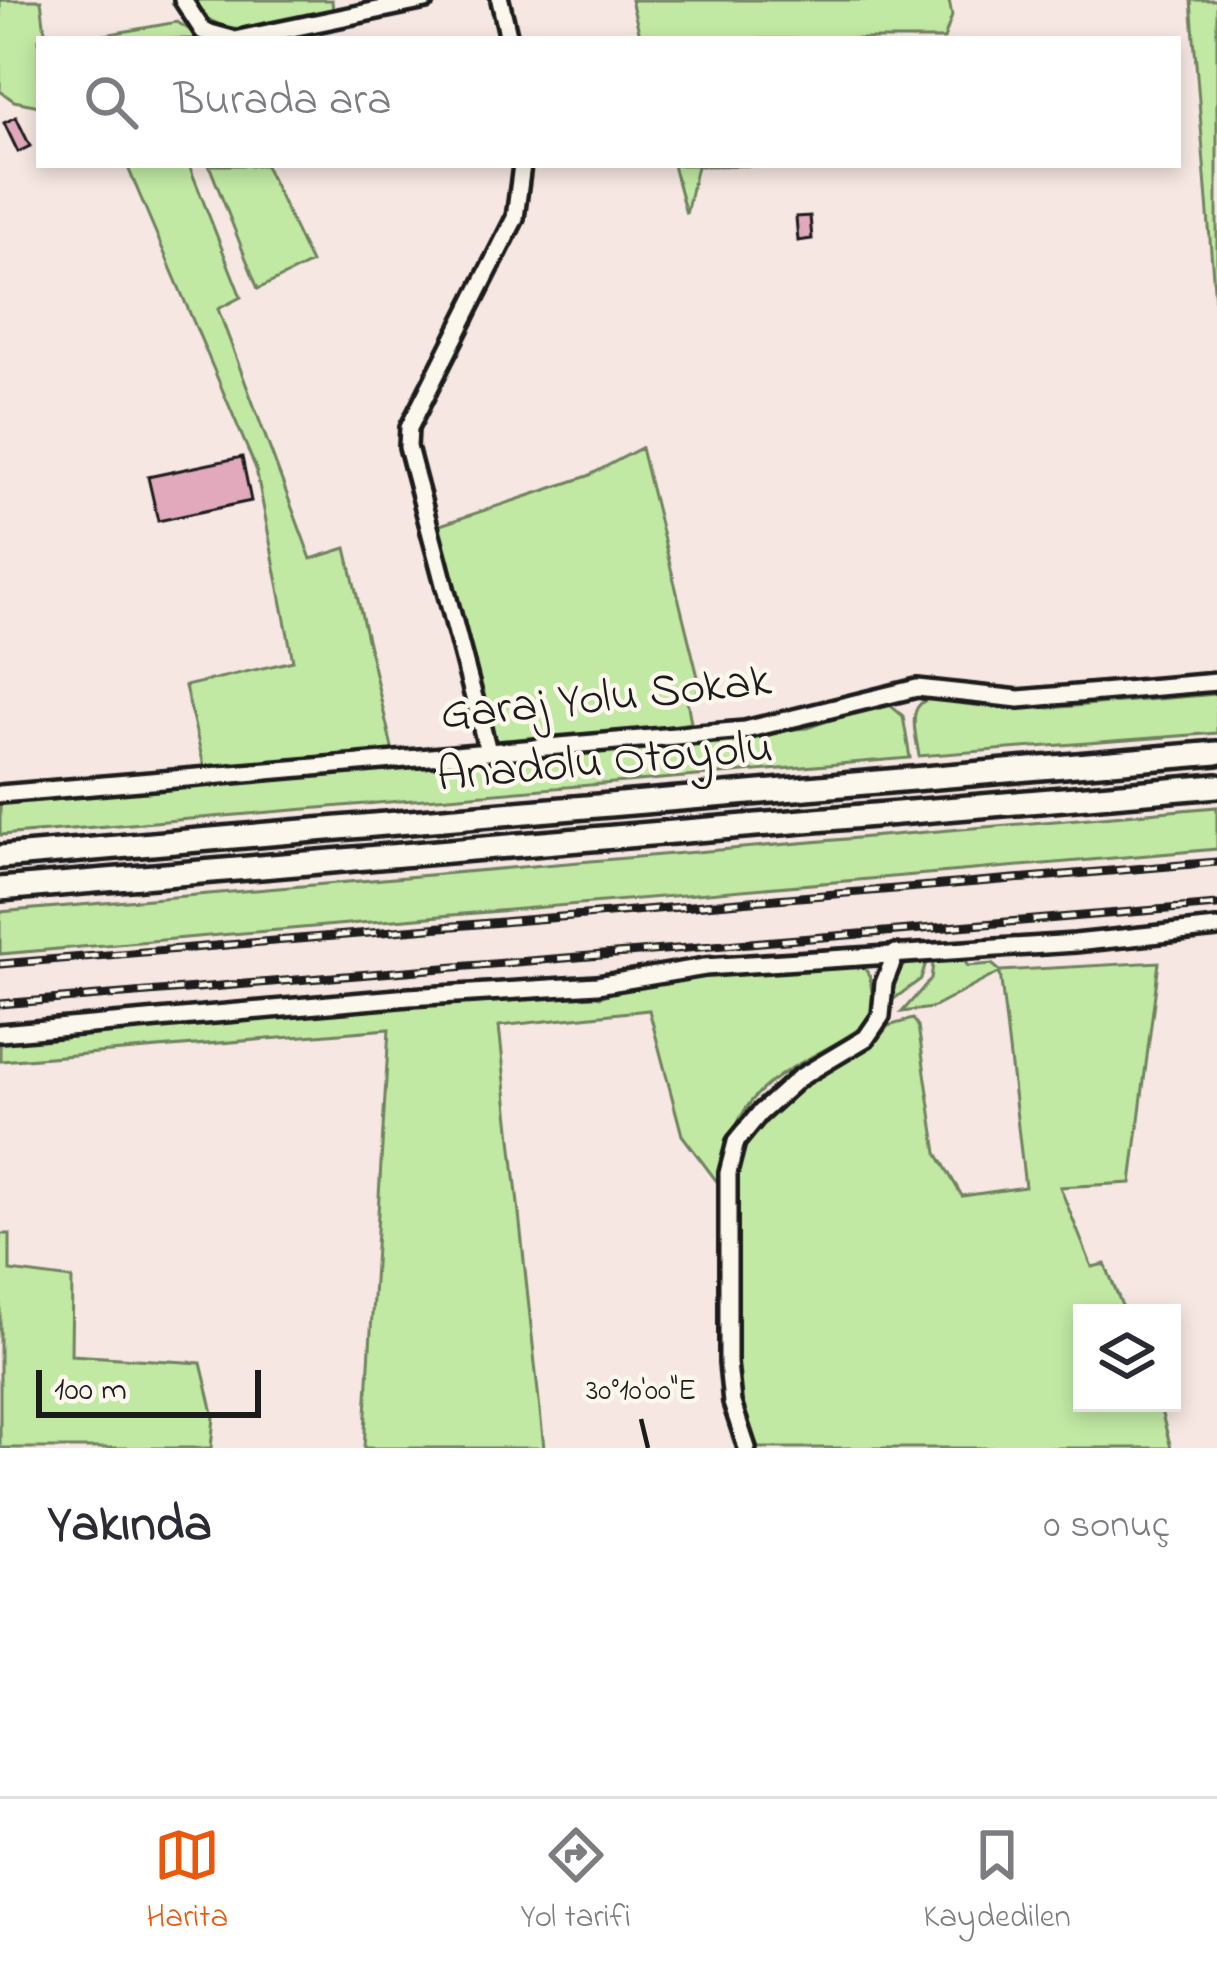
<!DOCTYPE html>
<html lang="tr">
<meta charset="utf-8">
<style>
:root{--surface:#fff;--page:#f7f7f7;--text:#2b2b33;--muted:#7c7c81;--line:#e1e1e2;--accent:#ea580c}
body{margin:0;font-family:"Indie Flower",sans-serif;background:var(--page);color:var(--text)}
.controls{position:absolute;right:36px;bottom:36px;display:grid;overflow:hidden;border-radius:0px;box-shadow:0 6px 18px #0003}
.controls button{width:108px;height:108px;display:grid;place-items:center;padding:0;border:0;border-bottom:3px solid var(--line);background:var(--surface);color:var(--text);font:60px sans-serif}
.scale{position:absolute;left:36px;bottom:30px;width:225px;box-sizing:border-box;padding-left:12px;border:6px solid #1c1c1c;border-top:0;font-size:33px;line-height:42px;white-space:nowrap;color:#1c1c1c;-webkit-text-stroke:9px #fbf7ec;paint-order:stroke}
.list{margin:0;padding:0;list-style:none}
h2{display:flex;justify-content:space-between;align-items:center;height:156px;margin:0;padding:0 48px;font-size:51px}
h2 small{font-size:39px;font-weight:400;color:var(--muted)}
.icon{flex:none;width:66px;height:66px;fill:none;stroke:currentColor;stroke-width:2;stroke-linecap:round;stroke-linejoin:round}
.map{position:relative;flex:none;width:1217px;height:1448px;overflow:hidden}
.search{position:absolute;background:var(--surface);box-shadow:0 6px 18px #0003;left:36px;right:36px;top:36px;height:132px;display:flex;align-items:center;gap:30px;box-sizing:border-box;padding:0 42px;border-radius:0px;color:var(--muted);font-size:45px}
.sheet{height:348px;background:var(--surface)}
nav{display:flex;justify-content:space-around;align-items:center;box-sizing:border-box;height:168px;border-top:3px solid var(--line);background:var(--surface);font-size:33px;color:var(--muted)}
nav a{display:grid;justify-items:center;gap:6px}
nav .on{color:var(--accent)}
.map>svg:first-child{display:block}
</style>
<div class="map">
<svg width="1217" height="1448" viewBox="0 0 1217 1448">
<rect width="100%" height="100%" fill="#f6e7e2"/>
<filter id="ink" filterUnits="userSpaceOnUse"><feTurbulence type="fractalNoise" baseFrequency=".00833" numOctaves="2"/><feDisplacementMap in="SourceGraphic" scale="24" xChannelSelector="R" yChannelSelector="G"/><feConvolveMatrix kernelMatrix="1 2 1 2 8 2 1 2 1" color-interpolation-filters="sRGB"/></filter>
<g filter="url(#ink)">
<path fill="#c2e9a4" stroke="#6f8260" stroke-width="3" d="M0 0H41L46 39H39V106L14 101 0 91Z
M189 0H332L333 12C282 22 224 50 189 0Z
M631 0H949L952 16 944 39H641Z
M1191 0H1217V327Z
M177 22 205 39H82Z
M127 165H189L241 297 218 309 311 559 346 548 393 752 205 770 185 686 293 661 256 469Z
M209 165H265L311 263 258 289Z
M673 165H834L697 166 686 214Z
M641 448 701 689 687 700 691 723C626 732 541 754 477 739L419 532 588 476Z
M1217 694V733L919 756C915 729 904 700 939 697L1050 708Z
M876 704 891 706 903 716 910 758 0 835V797L807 728Z
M1217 807V849L0 954V912Z
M934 956 971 958 965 962 968 966 992 964 1000 971 1159 962 1131 1183 1060 1187 1092 1267 1105 1264 1125 1313H1082V1403H1159L1171 1448H751C747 1437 741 1425 738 1413 731 1382 732 1173 742 1146 757 1104 842 1062 879 1038L888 1026 913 1019 918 1026 937 1153 962 1196 1025 1187 1000 972 932 1008 902 1012 931 979Z
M916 957 927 959 921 979 890 1002 889 986 904 965Z
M862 963 870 977 875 1015C840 1050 779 1064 750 1103 732 1126 726 1156 718 1183L682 1135 649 1010 499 1026 544 1448H364L389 1029 0 1061V1037L492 997 583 993 600 997 655 978Z
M0 1234H10V1271L72 1279 71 1355 201 1363 214 1417 211 1448H0Z"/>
<path fill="#e1a9bb" stroke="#1c1c1c" stroke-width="3" d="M16 117 30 146 18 152 4 123Z
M810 216 812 239 798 241 796 217Z
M242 457 251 501 158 521 148 477Z"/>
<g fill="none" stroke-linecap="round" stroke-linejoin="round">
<g stroke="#1c1c1c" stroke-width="24">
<path id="minor" d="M183 0 203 31 232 39
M500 0 509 39
M239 39 426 0
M488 751 408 447 409 428 515 218 522 165
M0 794 745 730 917 688 1019 699 1217 682
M0 1033 409 997 597 985 705 967 1075 943 1217 928
M747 1448 732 1403 728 1363V1173L736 1142 759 1114 799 1078 866 1038 881 1016 884 983 896 953"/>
</g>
<g stroke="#1c1c1c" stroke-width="30">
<path id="highway" d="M0 857 1217 753
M0 889 1217 786"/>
</g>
<use href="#minor" stroke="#fbf7ec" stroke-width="15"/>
<use href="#highway" stroke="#fbf7ec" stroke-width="21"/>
<g stroke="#1c1c1c" stroke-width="9">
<path id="rail" d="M0 964 1217 862
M0 1004 1217 905"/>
</g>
<use href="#rail" stroke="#fbf7ec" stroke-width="4.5" stroke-dasharray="14" stroke-linecap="butt"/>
</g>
</g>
<path fill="none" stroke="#1c1c1c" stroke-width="4.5" d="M641 1419 648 1448"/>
<g text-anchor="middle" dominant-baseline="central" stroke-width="9" stroke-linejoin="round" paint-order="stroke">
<g font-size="48" fill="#1c1c1c" stroke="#fbf7ec">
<text transform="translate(606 699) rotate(-6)">Garaj Yolu Sokak</text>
<text transform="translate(605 763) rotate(-5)">Anadolu Otoyolu</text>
</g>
</g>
<g font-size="30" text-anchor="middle" fill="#1c1c1c" stroke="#fbf7ec" stroke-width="9" stroke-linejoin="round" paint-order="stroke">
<text x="641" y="1399">30°10'00"E</text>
</g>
</svg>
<div class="controls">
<button><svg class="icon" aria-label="layers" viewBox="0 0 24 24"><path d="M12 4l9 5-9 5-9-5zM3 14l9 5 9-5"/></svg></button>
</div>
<div class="scale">100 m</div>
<div class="search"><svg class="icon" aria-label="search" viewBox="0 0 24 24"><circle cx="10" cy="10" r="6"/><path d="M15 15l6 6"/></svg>Burada ara</div>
</div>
<section class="sheet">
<h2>Yakında<small>0 sonuç</small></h2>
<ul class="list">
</ul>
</section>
<nav>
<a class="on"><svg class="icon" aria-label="map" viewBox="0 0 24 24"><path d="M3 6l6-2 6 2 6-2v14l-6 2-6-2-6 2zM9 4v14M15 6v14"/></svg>Harita</a>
<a><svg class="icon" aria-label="directions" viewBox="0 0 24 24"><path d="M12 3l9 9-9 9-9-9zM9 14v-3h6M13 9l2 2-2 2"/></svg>Yol tarifi</a>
<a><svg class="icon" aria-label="saved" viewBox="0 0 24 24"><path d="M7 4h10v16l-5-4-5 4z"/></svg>Kaydedilen</a>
</nav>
